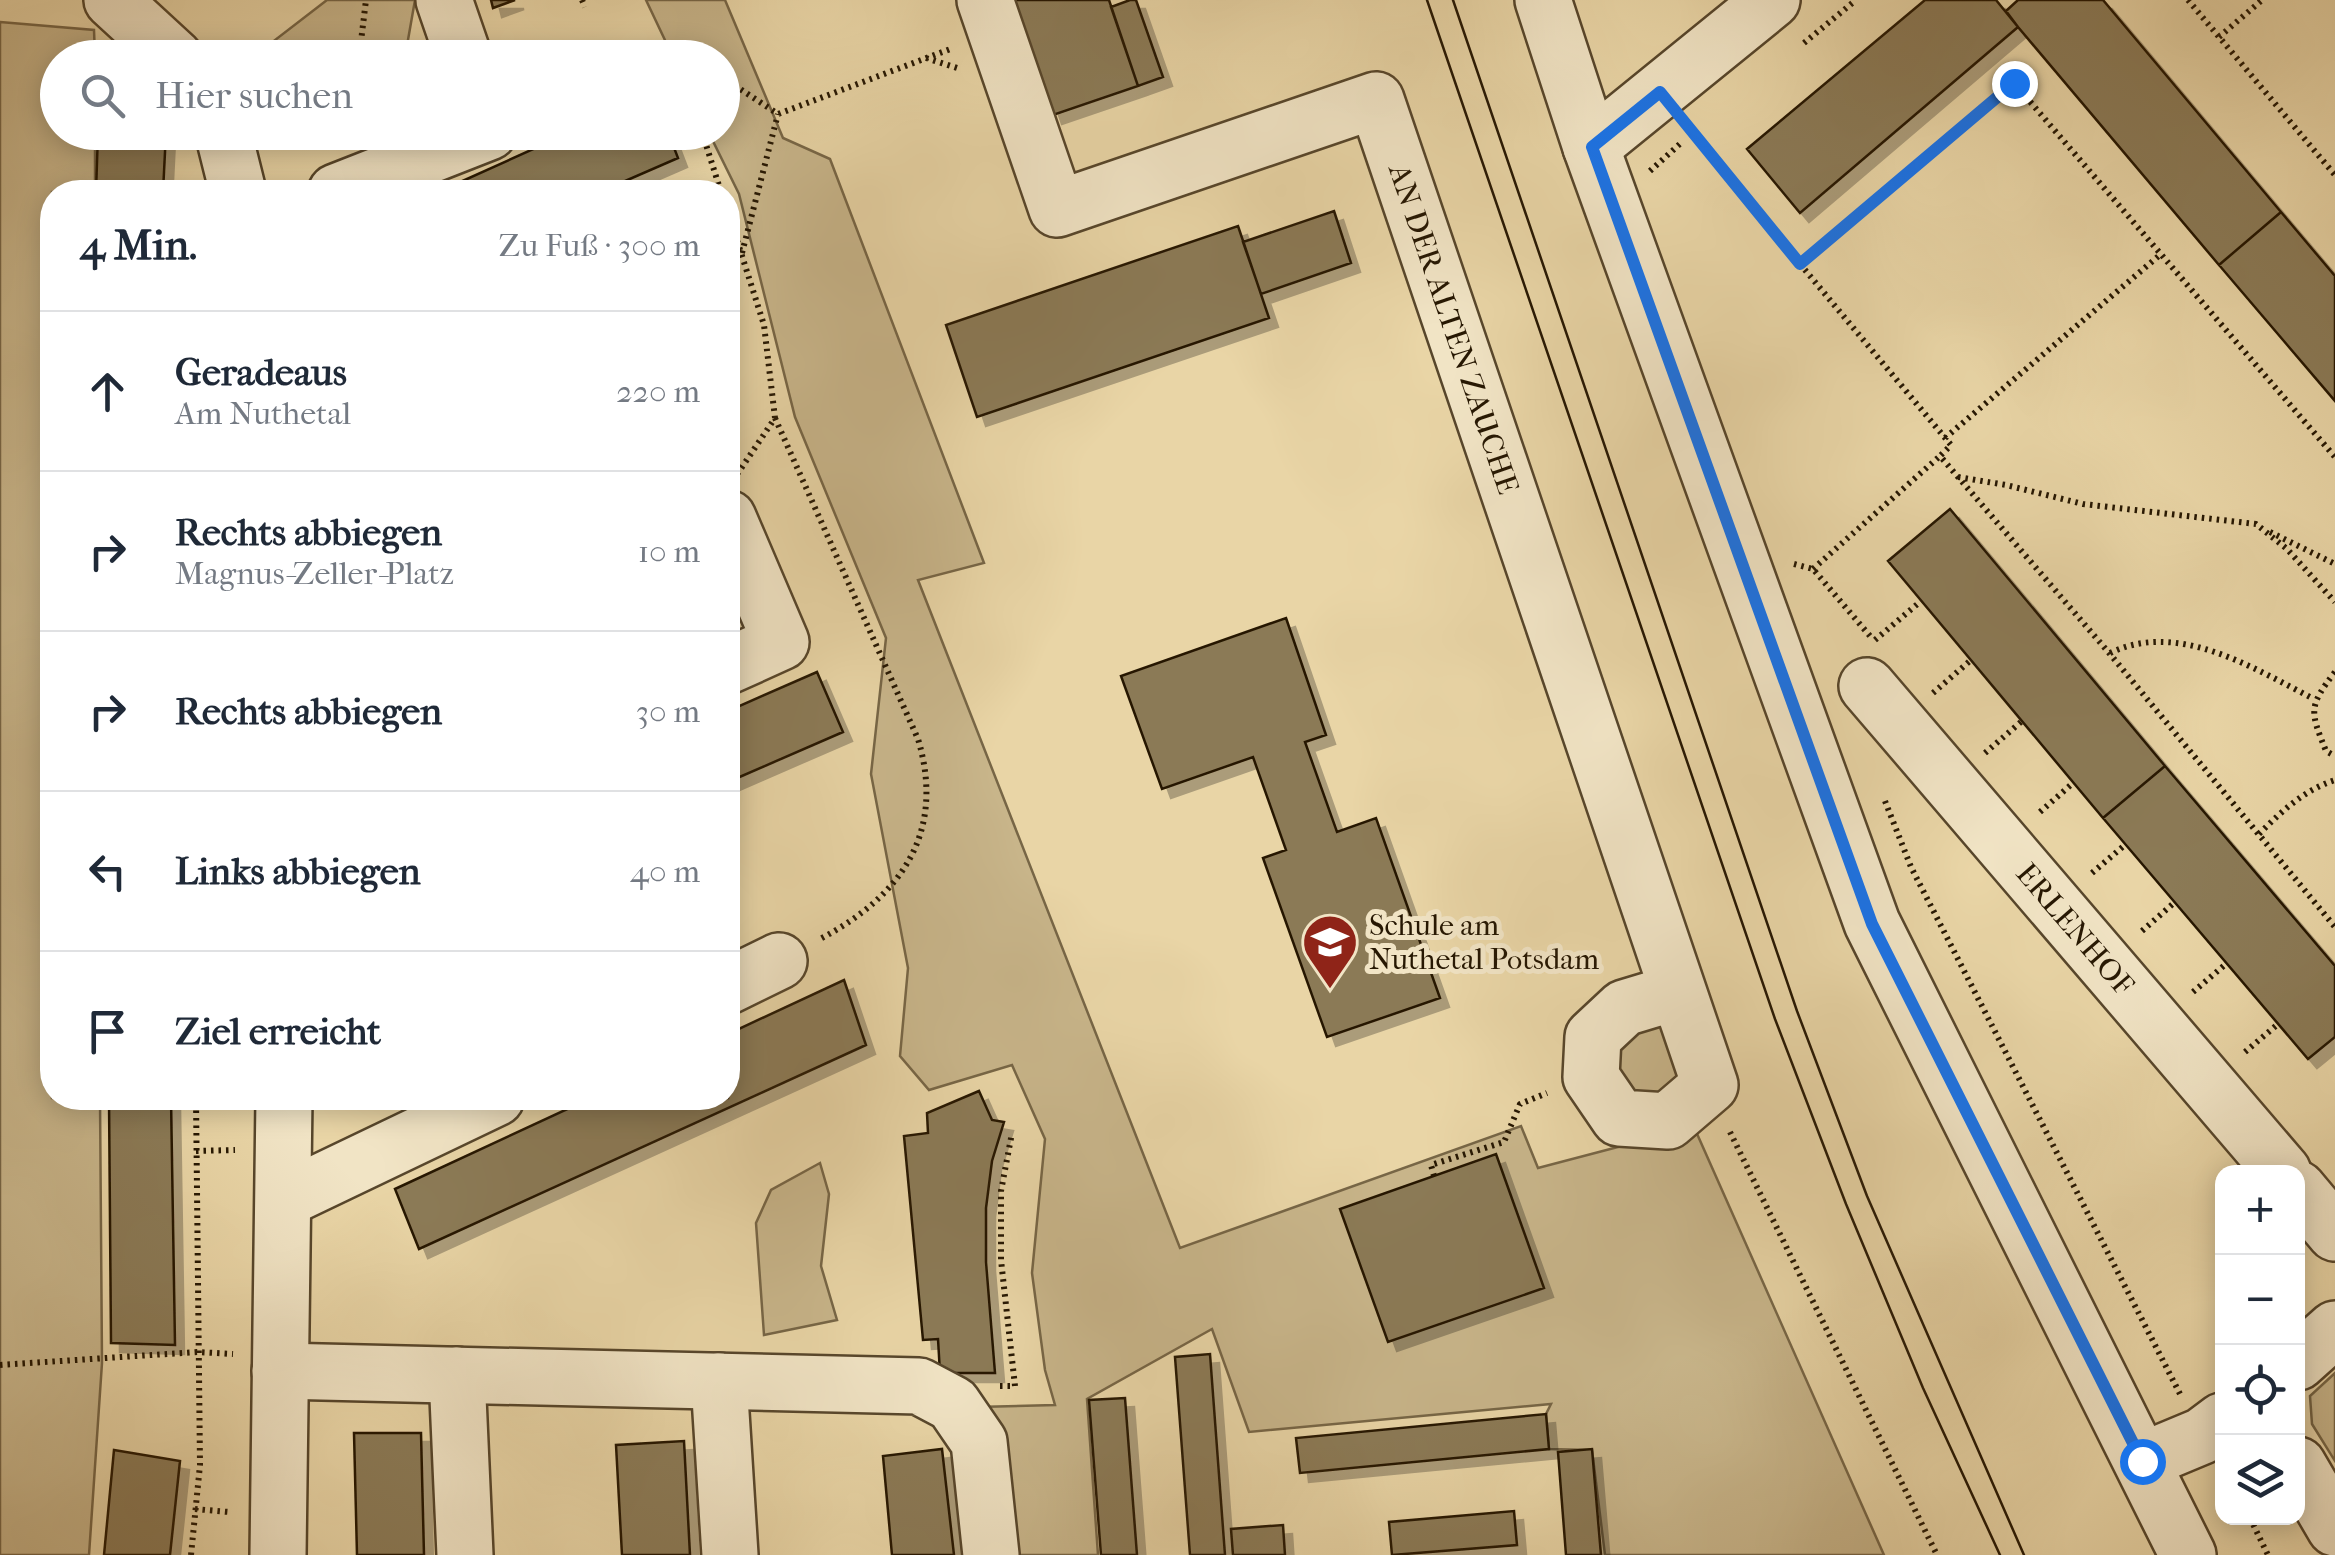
<!DOCTYPE html>
<html lang="de">
<meta charset="utf-8">
<style>
:root{--surface:#fff;--page:#f2f2f3;--text:#1f2937;--muted:#747a83;--line:#e0e1e3}
body{margin:0;font-family:"IM FELL French Canon",serif;background:var(--page);color:var(--text)}
.controls{position:absolute;right:30px;bottom:30px;display:grid;overflow:hidden;border-radius:20px;box-shadow:0 5px 25px #0003}
.controls button{width:90px;height:90px;display:grid;place-items:center;padding:0;border:0;border-bottom:2px solid var(--line);background:var(--surface);color:var(--text);font:50px sans-serif}
.stop{position:absolute;width:30px;height:30px;margin:-22px;border:8px solid #1a73e8;border-radius:50%;background:#fff}
.stop.end{background:#1a73e8;border-color:#fff;box-shadow:0 2px 10px #0008}
.list{margin:0;padding:0;list-style:none}
h2{display:flex;justify-content:space-between;align-items:center;height:130px;margin:0;padding:0 40px;font-size:42px}
h2 small{font-size:32px;font-weight:400;color:var(--muted)}
.list li{display:grid;grid-template-columns:65px 1fr auto;gap:30px;align-items:center;box-sizing:border-box;height:160px;padding:0 40px;border-top:2px solid var(--line)}
.list b{display:block;font-size:38px;white-space:nowrap}
.list p{margin:0;font-size:32px;white-space:nowrap;color:var(--muted)}
.list em{font-size:32px;font-style:normal;color:var(--muted)}
.icon{flex:none;width:55px;height:55px;fill:none;stroke:currentColor;stroke-width:2;stroke-linecap:round;stroke-linejoin:round}
.map{position:relative;flex:none;width:2335px;height:1555px;overflow:hidden}
.search{position:absolute;background:var(--surface);box-shadow:0 5px 25px #0003;left:40px;top:40px;width:700px;height:110px;display:flex;align-items:center;gap:25px;box-sizing:border-box;padding:0 35px;border-radius:55px;color:var(--muted);font-size:38px}
.panel{position:absolute;background:var(--surface);box-shadow:0 5px 25px #0003;left:40px;top:180px;width:700px;height:930px;border-radius:40px}
.map>svg:first-child{display:block}
</style>
<div class="map">
<svg width="2335" height="1555" viewBox="0 0 2335 1555">
<defs>
<filter id="shadow"><feDropShadow dx="9" dy="9" stdDeviation="0" flood-color="#0004"/></filter>
</defs>
<rect width="100%" height="100%" fill="#e9d5a6"/>
<filter id="stains"><feTurbulence type="fractalNoise" baseFrequency=".002" numOctaves="4"/><feColorMatrix values="0 0 0 0 .2 0 0 0 0 .09 0 0 0 0 .02 0 0 0 .5 -.17"/></filter>
<radialGradient id="worn" r=".72"><stop offset=".6" stop-color="#630" stop-opacity="0"/><stop offset="1" stop-color="#630" stop-opacity=".3"/></radialGradient>
<path fill="#c8b58a" stroke="#776646" stroke-width="2.5" d="M327 0H415L405 57H253Z
M646 0H725L783 138 830 159 984 563 918 580 1180 1248 1521 1126 1538 1168 1694 1127 1884 1555H1605L1592 1450 1549 1449 1546 1414 1551 1404 1249 1432 1212 1329 1087 1399 1098 1555H1004L977 1407 1055 1405 1045 1370 1032 1273 1045 1139 1012 1065 929 1090 900 1056 908 968 871 774 886 638 795 417 739 194 709 133 722 132V58L673 57Z
M0 22 94 30 95 57 58 58V132L95 133V192H52V1098H100L102 1363 89 1555H0Z
M1663 1023 1678 1032 1680 1093 1633 1104 1608 1048 1617 1034Z
M820 1163 829 1194 821 1266 837 1320 764 1335 756 1223 771 1190Z
M2335 1373V1461L2312 1424 2310 1396Z"/>
<path fill="#8b7a57" stroke="#261702" stroke-width="2.5" filter="url(#shadow)" d="M491 0H515L493 8Z
M1014 0H1109L1138 86 1053 115Z
M1130 0H1136L1163 77 1138 86 1111 7Z
M1925 0H1996L2018 27 1800 213 1747 149Z
M2018 0H2103L2281 212 2219 265 2018 27 2006 11Z
M98 132H166L163 192H96Z
M571 132H668L678 158 600 192H438Z
M1334 211 1351 263 1261 294 1243 242Z
M2281 212 2335 276V401L2219 265Z
M1238 226 1269 318 977 417 946 325Z
M1950 509 2165 766 2103 818 1888 561Z
M1286 618 1326 735 1305 742 1337 832 1376 818 1440 998 1327 1037 1263 858 1286 850 1253 757 1162 789 1121 676Z
M817 672 843 732 728 782V711Z
M2165 766 2335 966V1037L2308 1059 2103 818Z
M844 980 866 1045 419 1249 395 1189 591 1098H728V1034Z
M979 1091 992 1120 1004 1122 992 1161 986 1208V1262L995 1373H940L938 1339 923 1340 904 1136 928 1133 927 1113Z
M109 1098H171L175 1345 111 1343Z
M1496 1154 1544 1288 1388 1342 1340 1209Z
M1210 1354 1225 1555H1190L1175 1357Z
M1125 1398 1137 1555H1101L1089 1400Z
M1546 1414 1549 1449 1300 1473 1296 1438Z
M354 1433H421L424 1555H357Z
M684 1441 690 1555H622L616 1445Z
M942 1449 954 1555H892L883 1456Z
M1592 1449 1601 1555H1566L1558 1452Z
M114 1450 180 1461 170 1555H104Z
M1514 1511 1517 1545 1392 1555 1389 1522Z
M1283 1525 1285 1555H1233L1231 1529Z"/>
<g fill="none" stroke-linecap="round" stroke-linejoin="round">
<g stroke="#57462b" stroke-width="60">
<g id="minor">
<path d="M112 0 175 58"/>
<path d="M444 0 464 58"/>
<path id="s1" d="M985 0 1057 209 1376 100 1710 1085 1668 1121 1619 1118 1591 1077 1593 1037 1624 1008 1677 992"/>
<path d="M1543 0 1591 147 1872 923 2188 1555"/>
<path d="M223 132 238 192"/>
<path d="M1591 147 1772 0"/>
<path d="M336 192 489 132"/>
<path d="M728 518 781 642 728 666"/>
<path id="s2" d="M1867 686 2283 1172"/>
<path d="M728 986 779 961"/>
<path d="M2298 1189 2335 1233"/>
<path d="M285 1199 496 1098"/>
<path d="M2298 1362 2335 1329"/>
<path d="M280 1371 919 1386 953 1404 979 1442 991 1555"/>
<path d="M457 1375 465 1555"/>
<path d="M719 1381 730 1555"/>
<path d="M2142 1461 2202 1436 2222 1421"/>
<path d="M2298 1465 2335 1528"/>
<path d="M278 1555 284 1098"/>
</g>
</g>
<path stroke="#261702" stroke-width="6" stroke-dasharray="2.5 5" stroke-linecap="butt" d="M582 0 585 7
M2188 0 2335 175
M2219 37 2262 0
M1804 43 1856 0
M674 44 693 58
M359 58 366 0
M926 58 957 68
M722 77 778 114 953 48
M1690 128 1800 264 2014 83 2335 457
M702 132 721 192
M1650 171 1682 142
M728 212 764 325 775 418 738 473
M742 253 778 114
M1800 264 1951 445 1940 456 2110 654 2335 927
M775 418 918 739C946 832 902 896 820 939
M1945 438 2161 254
M1958 477 2006 485 2083 504 2256 524 2287 549 2335 602
M2270 532 2335 564
M1794 564 1813 569 1870 636
M1813 569 1940 456
M1875 640 1921 601
M2110 653C2178 620 2253 668 2314 699
M2335 672C2308 707 2310 711 2326 751L2335 756
M1933 693 1971 660
M1985 753 2022 721
M1885 801 1911 867 2180 1394
M2040 812 2073 783
M2259 834C2282 811 2304 790 2335 780
M2092 873 2126 844
M2142 931 2175 902
M2193 992 2227 963
M2245 1052 2278 1024
M1730 1132 1937 1555
M196 1151 235 1150
M1434 1176 1431 1165 1504 1142 1520 1104 1547 1093
M0 1365 197 1352 233 1354
M1000 1386H1015L1001 1260V1191L1012 1133
M195 1509 229 1512
M2250 1518 2268 1555
M191 1555 200 1465 196 1098"/>
<use href="#minor" stroke="#f1e4c5" stroke-width="55"/>
<path stroke="#261702" stroke-width="2.5" d="M1427 0 1775 1019 1846 1204 1923 1388 2000 1555
M1453 0 1797 1011 1867 1196 2024 1555"/>
</g>
<g fill="none" stroke-linecap="round" stroke-linejoin="round">
<path stroke="#1a73e8" stroke-width="12" d="M2014 83 1800 264 1660 92 1592 147 1872 924 2142 1461"/>
</g>
<defs>
<g id="school-pin" transform="scale(2.875)"><path d="M0 17L-7.5 6A9.5 9.5 0 1 1 7.5 6Z" fill="#8f2418" stroke="#f1e4c5"/><path d="M0-5L7-2L0 1L-7-2ZM-4 1L0 2.5L4 1V4Q0 6-4 4Z" fill="#fff"/></g>
</defs>
<g fill-rule="evenodd">
<use href="#school-pin" x="1330" y="942"/>
</g>
<g text-anchor="middle" dominant-baseline="central" stroke-width="10" stroke-linejoin="round" paint-order="stroke">
<g font-size="30" fill="#261702" stroke="#f1e4c5">
<text stroke="none"><textPath href="#s1" startOffset="800">AN DER ALTEN ZAUCHE</textPath></text>
<text stroke="none"><textPath href="#s2" startOffset="320">ERLENHOF</textPath></text>
</g>
<g font-size="30" fill="#261702" stroke="#f1e4c5" text-anchor="start">
<text x="1369" y="925">Schule am<tspan x="1369" dy="34">Nuthetal Potsdam</tspan></text>
</g>
</g>
<rect width="100%" height="100%" filter="url(#stains)"/>
<rect width="100%" height="100%" fill="url(#worn)"/>
</svg>
<div class="controls">
<button>+</button>
<button>−</button>
<button><svg class="icon" aria-label="locate" viewBox="0 0 24 24"><circle cx="12" cy="12" r="6"/><path d="M12 2v4M12 18v4M2 12h4M18 12h4"/></svg></button>
<button><svg class="icon" aria-label="layers" viewBox="0 0 24 24"><path d="M12 4l9 5-9 5-9-5zM3 14l9 5 9-5"/></svg></button>
</div>
<div class="stop" style="left:2142px;top:1461px"></div>
<div class="stop end" style="left:2014px;top:83px"></div>
<div class="search"><svg class="icon" aria-label="search" viewBox="0 0 24 24"><circle cx="10" cy="10" r="6"/><path d="M15 15l6 6"/></svg>Hier suchen</div>
<section class="panel">
<h2>4 Min.<small>Zu Fuß · 300 m</small></h2>
<ul class="list">
<li><svg class="icon" aria-label="ahead" viewBox="0 0 24 24"><path d="M12 20V5M6 11l6-6 6 6"/></svg><div><b>Geradeaus</b><p>Am Nuthetal</p></div><em>220 m</em></li>
<li><svg class="icon" aria-label="right" viewBox="0 0 24 24"><path d="M7 20v-9h11M14 6l5 5-5 5"/></svg><div><b>Rechts abbiegen</b><p>Magnus-Zeller-Platz</p></div><em>10 m</em></li>
<li><svg class="icon" aria-label="right" viewBox="0 0 24 24"><path d="M7 20v-9h11M14 6l5 5-5 5"/></svg><div><b>Rechts abbiegen</b></div><em>30 m</em></li>
<li><svg class="icon" aria-label="left" viewBox="0 0 24 24"><path d="M17 20v-9H6M10 6l-5 5 5 5"/></svg><div><b>Links abbiegen</b></div><em>40 m</em></li>
<li><svg class="icon" aria-label="arrive" viewBox="0 0 24 24"><path d="M6 21V4h12l-3 4 3 4H6"/></svg><div><b>Ziel erreicht</b></div></li>
</ul>
</section>
</div>
